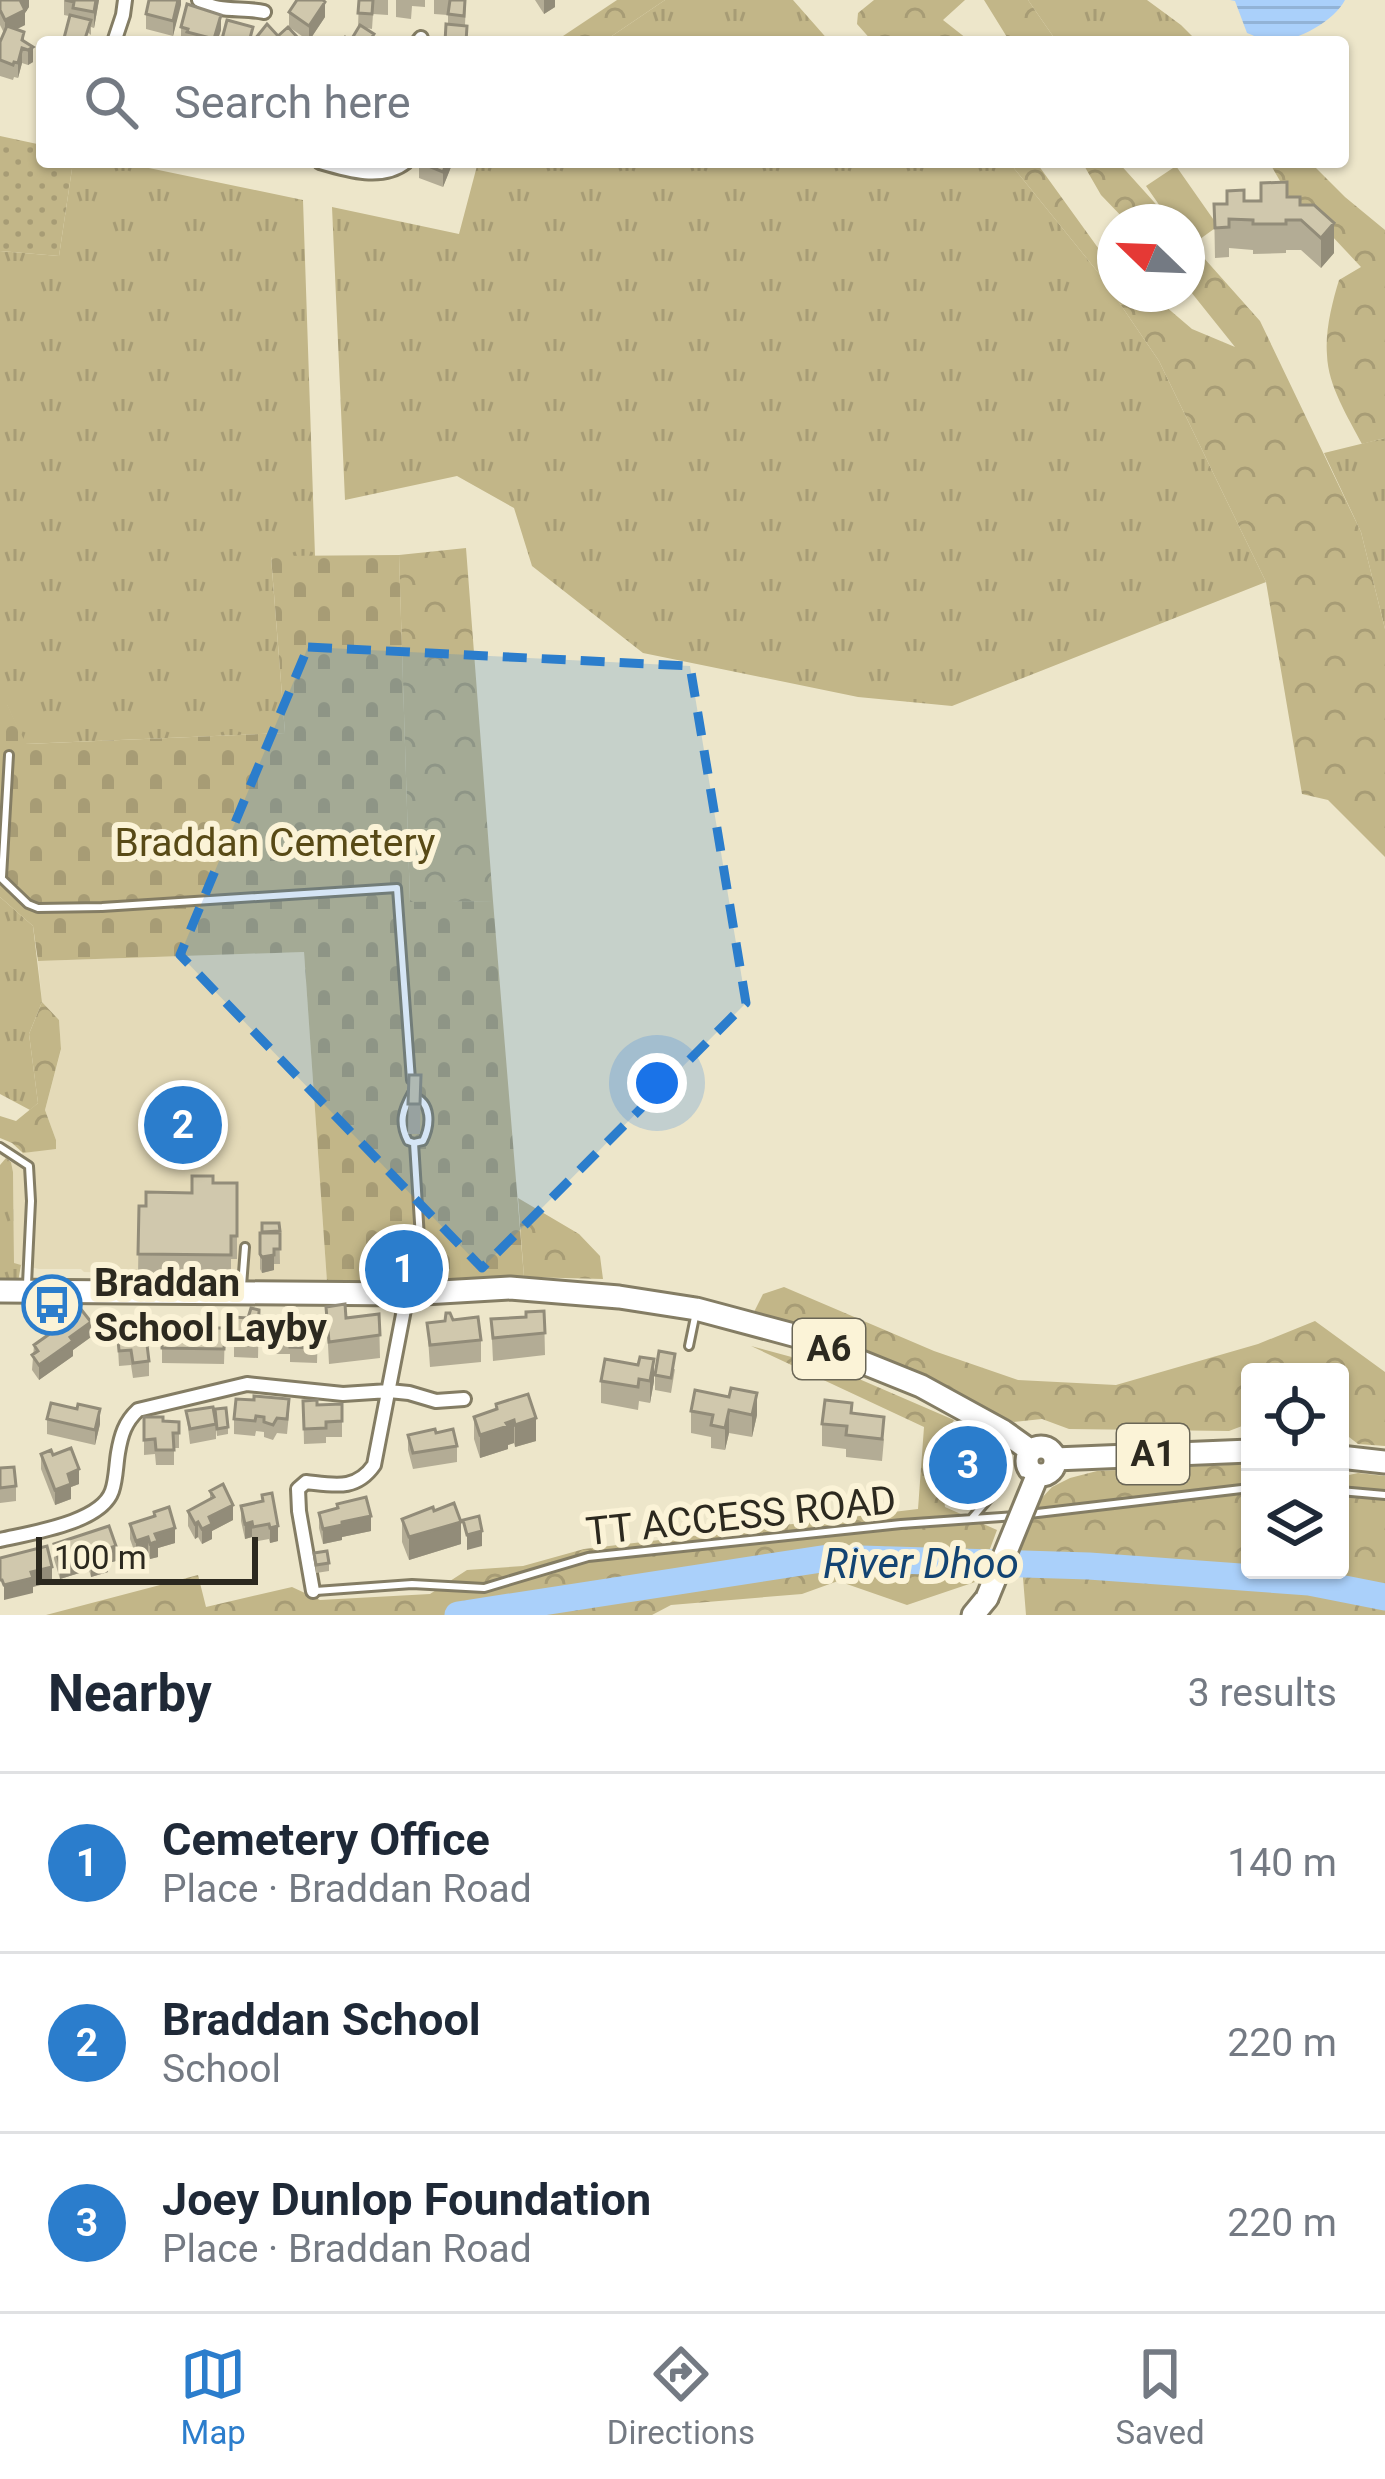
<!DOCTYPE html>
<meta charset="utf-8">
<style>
:root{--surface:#fff;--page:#f6f6f7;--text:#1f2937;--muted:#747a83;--line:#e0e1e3;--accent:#2b7dcc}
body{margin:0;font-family:Roboto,sans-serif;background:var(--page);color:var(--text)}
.controls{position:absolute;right:36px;bottom:36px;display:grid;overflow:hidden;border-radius:12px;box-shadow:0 3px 9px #0004}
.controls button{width:108px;height:108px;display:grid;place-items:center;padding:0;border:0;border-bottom:3px solid var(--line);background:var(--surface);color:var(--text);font:60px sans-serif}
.compass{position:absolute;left:1097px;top:204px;width:108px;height:108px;border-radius:50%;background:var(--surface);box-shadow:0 3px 9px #0004;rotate:293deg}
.scale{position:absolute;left:36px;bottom:30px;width:222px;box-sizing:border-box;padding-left:12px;border:6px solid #2c291f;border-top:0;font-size:33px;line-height:42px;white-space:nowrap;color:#2c291f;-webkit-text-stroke:9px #fbf3d7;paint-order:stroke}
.you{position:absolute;left:657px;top:1083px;width:42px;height:42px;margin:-30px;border:9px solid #fff;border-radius:50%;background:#1a73e8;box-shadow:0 0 0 18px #1a73e833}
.badge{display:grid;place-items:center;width:78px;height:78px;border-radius:50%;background:var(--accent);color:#fff;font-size:39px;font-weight:700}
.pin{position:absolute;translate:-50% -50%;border:6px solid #fff;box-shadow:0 3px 12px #0006}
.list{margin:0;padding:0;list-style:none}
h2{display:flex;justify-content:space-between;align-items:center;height:156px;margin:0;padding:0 48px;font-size:51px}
h2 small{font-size:39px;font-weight:400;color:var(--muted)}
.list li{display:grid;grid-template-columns:78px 1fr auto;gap:36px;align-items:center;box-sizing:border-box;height:180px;padding:0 48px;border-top:3px solid var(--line)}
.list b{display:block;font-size:45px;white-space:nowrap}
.list p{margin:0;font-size:39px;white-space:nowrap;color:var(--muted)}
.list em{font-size:39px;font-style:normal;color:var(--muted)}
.icon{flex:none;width:66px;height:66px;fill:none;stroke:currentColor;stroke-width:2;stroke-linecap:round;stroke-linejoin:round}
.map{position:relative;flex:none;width:1385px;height:1615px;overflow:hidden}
.search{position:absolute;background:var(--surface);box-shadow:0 3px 9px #0004;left:36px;right:36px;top:36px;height:132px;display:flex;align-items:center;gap:30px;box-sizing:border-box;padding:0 42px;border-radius:12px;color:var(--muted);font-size:45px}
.sheet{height:696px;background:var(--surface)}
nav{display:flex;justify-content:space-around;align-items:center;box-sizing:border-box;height:168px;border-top:3px solid var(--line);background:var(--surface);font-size:33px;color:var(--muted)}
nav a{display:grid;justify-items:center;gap:6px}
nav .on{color:var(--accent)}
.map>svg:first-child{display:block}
</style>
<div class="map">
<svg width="1385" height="1615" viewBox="0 0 1385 1615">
<defs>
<pattern id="grass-tufts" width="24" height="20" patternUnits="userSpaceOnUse" patternTransform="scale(3)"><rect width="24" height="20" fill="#c2b688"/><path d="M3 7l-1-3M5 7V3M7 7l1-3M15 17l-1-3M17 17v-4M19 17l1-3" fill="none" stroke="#a79c75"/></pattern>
<pattern id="forest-crowns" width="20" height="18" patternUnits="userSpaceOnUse" patternTransform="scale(3)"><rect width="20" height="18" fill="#c2b688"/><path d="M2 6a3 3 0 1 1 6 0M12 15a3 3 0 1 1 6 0" fill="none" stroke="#a79c75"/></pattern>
<pattern id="cemetery-stones" width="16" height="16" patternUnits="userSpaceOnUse" patternTransform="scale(3)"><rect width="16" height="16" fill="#c2b688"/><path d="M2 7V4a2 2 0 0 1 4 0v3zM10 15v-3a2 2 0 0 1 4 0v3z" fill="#a79c75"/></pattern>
<pattern id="garden-dots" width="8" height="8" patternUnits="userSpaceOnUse" patternTransform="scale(3)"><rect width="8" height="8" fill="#c2b688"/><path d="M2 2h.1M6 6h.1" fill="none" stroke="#a79c75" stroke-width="1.8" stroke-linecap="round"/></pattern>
<pattern id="water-rules" width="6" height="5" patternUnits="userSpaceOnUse" patternTransform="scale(3)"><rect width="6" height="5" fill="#aad0fa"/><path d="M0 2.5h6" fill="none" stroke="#92b3d6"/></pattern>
</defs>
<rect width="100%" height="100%" fill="#ede6ca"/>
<path fill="#e4dab8" d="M304 952 327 1282 138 1277 137 1273 84 1272 81 1269H39L14 1264 13 1172 11 1162 23 1153 56 1148V1140L45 1110 61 1050 59 1020 42 1002 38 961Z"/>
<path fill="url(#grass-tufts)" d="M665 0H793L830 42H603Z
M1028 0H1147L1181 25 1198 42H1057Z
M73 162H120L303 200 315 556 271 557 285 733 25 744 7 705H0V251L59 256Z
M478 162H1009L1101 276 1159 361 1266 582 952 706 858 697 643 653 532 566 514 508 457 476 345 500 332 207 459 234Z
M1385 438V629L1361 532 1324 453Z
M0 897 33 926 42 1002 29 1034 38 1103 30 1110 0 1094Z
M6 1158 11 1162 13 1172 14 1263 21 1265 18 1282H0V1165Z"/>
<path fill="url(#forest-crowns)" d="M617 0H665L603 42H554Z
M874 0H965L943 20 971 42H873L857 24 858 13Z
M984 0H1028L1057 42H1010Z
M1009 162H1036L1101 252 1115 264V294H1151L1192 329 1235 347 1187 287V239L1260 321 1361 532 1385 629V857L1328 800 1302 794 1266 582 1159 361 1101 276Z
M1082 162H1118L1172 222H1127L1101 195Z
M1269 162H1310L1345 197 1385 230V438L1362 444C1348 417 1328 386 1327 355 1325 331 1332 303 1339 280L1361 267 1331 235 1294 205Z
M466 548 493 901 410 903 399 555Z
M42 1002 59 1020 61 1049 45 1110 56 1140V1149L23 1153 12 1143 0 1138V1116L16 1121 38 1103 29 1034Z
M518 1198 579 1234 600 1256 603 1279 524 1277Z
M784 1287 934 1351 1018 1380 1116 1385 1258 1344 1315 1321 1385 1372V1446L1358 1444 1340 1430V1372H1250V1423L1229 1431 1069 1429 1042 1419 1014 1422 913 1372 754 1312 763 1294Z
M751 1346 836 1369 954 1420 939 1445 945 1507 997 1530 978 1581 907 1605 838 1581 802 1594 671 1605 652 1615H46L198 1575 206 1607 292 1587 320 1600 430 1594 467 1570 523 1566 584 1549 918 1509 924 1427Z
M1250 1464V1570H1340V1477L1358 1473 1385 1476V1615H1026L1020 1541 1039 1501 1052 1487 1070 1478 1097 1471Z"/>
<path fill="url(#cemetery-stones)" d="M399 555 410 902 493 901 524 1277 327 1282 304 952 38 961 33 926 0 897V705L7 704 26 744 285 733 271 556Z"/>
<path fill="url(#garden-dots)" d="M0 136 42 145V162H73L59 256 0 251Z"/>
<path fill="#c2b688" d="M1176 166 1218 226 1189 247 1187 222H1171L1146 186Z"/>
<path fill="url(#water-rules)" d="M1230 0H1345C1334 22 1292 45 1266 41 1260 40 1254 35 1247 33L1235 1Z"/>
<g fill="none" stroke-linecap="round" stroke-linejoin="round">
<path stroke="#aad0fa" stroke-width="27" d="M458 1615 828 1558 1089 1566 1309 1582 1385 1597"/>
<g stroke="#847d64" stroke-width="12">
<path id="service" d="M0 877 28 904 38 908 102 907 397 888 411 1080
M2 877 9 755
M412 1093C403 1109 398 1122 408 1141L414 1143 423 1286
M413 1096C432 1102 431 1125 423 1141L414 1143
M0 1147 29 1166 31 1201 27 1284
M242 1286 245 1247
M689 1346 696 1312
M1340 1491 1385 1495
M1029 1514 1250 1488
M972 1518 1002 1483
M316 1591 412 1584 484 1588 588 1557 901 1524 1016 1516"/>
</g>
<g stroke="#847d64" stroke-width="18">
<path id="minor" d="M199 0C217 13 243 7 264 12
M114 42 123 15 125 0
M418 42 421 38
M320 162C347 170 382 181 406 162
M0 1540C30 1533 101 1523 112 1491 116 1480 116 1465 118 1453 121 1435 125 1422 138 1410L247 1384 343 1394 389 1391 409 1393 436 1401 464 1399
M313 1591 299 1511 298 1489 306 1482C334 1485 356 1491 374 1465L407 1294"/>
</g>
<g stroke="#847d64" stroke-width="27">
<path id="trunk" d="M0 1291 407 1294 510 1288 619 1297 696 1309 797 1336 921 1386 1003 1431 1031 1451
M1027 1461a14 14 0 1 1 28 0a14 14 0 1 1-28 0Z
M1340 1457 1385 1462
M1055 1459 1250 1451
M973 1615 987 1598"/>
</g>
<use href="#service" stroke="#fff" stroke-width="6"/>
<use href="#minor" stroke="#fff" stroke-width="12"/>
<use href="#trunk" stroke="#fff" stroke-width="21"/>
<g stroke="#847d64" stroke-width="27" stroke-linecap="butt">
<path id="trunk-bridge" d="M987 1598 1035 1481"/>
</g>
<use href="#trunk-bridge" stroke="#fff" stroke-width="21"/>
</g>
<path fill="#b3ac95" d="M0 0H29V7L25 13V25L17 29 24 42 33 47V62L28 65 22 63 18 78 14 77 13 80 0 76V42L4 33 0 25Z
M64 0H99L94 28 91 27V35L69 16 64 15Z
M181 0 173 36 146 29V14Z
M359 0H388V15L373 14 372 29 366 28 374 42 351 40 358 27Z
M396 0H425V7L412 6 411 19 396 17Z
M434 0H466L465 25 448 24V15L434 14Z
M535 0H555V7L544 14Z
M289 12 325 17 309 41 289 27Z
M181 27 221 30 217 42H181Z
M453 162 443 187 419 178V163Z
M1287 197 1300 205 1334 253 1321 268 1301 250H1286V253L1253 254V250L1229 248V257L1215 258 1214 204Z
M409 1075H421L420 1134H408Z
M213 1183H237V1259H231V1277H138L139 1206H146L192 1193Z
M279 1223 280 1264H274V1270L262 1273 260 1269V1233Z
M411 1255 412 1274 398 1276 397 1257Z
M326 1307 346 1318 379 1314 380 1358 329 1364Z
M259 1310 258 1358 234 1357V1317L248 1318Z
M544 1311 545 1355 493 1361 491 1319 526 1317Z
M73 1313 91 1337 73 1350V1356L39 1380 32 1370 34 1345 73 1317Z
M274 1319 292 1326 318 1327 317 1363 290 1362V1354H273Z
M453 1320 481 1340V1362L430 1367 427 1323Z
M162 1327 225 1328 224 1364 162 1363Z
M117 1329 149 1361V1376L133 1378 131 1365 119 1366Z
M605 1359 654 1381 650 1403 639 1401 638 1410 601 1403V1381Z
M675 1369 671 1393 655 1390V1375Z
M695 1390 757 1415 752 1437 729 1433 725 1450 711 1448V1437L691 1433V1411Z
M303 1401 317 1405 342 1404V1437H326V1443L304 1444Z
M496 1404 536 1441 515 1447 514 1443 508 1445V1449L480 1458 474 1439V1417L496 1410Z
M186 1411 228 1427V1434L217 1436 216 1425V1439L190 1444Z
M289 1414 287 1434 277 1433 273 1440 264 1437V1432L256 1431 255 1436 234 1434V1419Z
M852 1414 884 1439 882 1461 846 1457V1449L822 1446V1424Z
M144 1417 163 1421 179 1422V1448H174V1465H156L155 1454 144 1455Z
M47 1419 100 1424 95 1445 47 1434Z
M436 1433 457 1446V1462L413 1469 408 1450V1435Z
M983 1447 973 1488 954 1483V1468Z
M41 1454 53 1455 79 1484 71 1487V1499L55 1505 41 1469Z
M0 1468 16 1486V1501L0 1503Z
M210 1491 233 1520 212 1531V1539L202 1544 198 1537 195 1539 188 1526V1511L210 1499Z
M262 1501 278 1541 270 1543 269 1539 253 1542 252 1537 245 1539 241 1521V1506Z
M154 1512 175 1543 158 1548V1557L150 1559 148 1552 136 1556 130 1539V1524L154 1516Z
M319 1513 371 1531 342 1537V1540L323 1544 319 1528Z
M402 1519 461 1544 409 1560 402 1542Z
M54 1544 116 1561 108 1563V1572L91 1577 89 1570 60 1579 54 1559Z
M314 1553 329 1563V1571L316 1573Z"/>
<path fill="#928c79" d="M23 0H29V7L25 13V25L5 35V20Z
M96 0H99L94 28V12Z
M178 0H181V5L173 36V21Z
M544 0H555V7L544 14Z
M325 2V17L309 41V26Z
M221 15V30L217 42H214Z
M24 32V47L22 48V63L18 78V63Z
M33 47V62L28 65V50Z
M447 162H453L443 187V172Z
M1334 223V253L1321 268V238Z
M274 1255V1270L262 1273V1257Z
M91 1322V1337L73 1350V1356L39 1380V1365L70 1337Z
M654 1359V1381L650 1403V1381Z
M757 1393V1415L752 1437V1415Z
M100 1409V1424L95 1445V1430Z
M729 1410V1433L725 1450V1428Z
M536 1418V1441L515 1447V1425Z
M514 1420V1443L508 1445V1449L480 1458V1435Z
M983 1432V1447L973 1488V1473Z
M79 1469V1484L71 1487V1499L55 1505V1490L68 1474Z
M233 1505V1520L212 1531V1539L202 1544V1529L209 1517Z
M371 1516V1531L342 1537V1540L323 1544V1529L342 1522Z
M198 1522V1537L195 1539V1524Z
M252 1522V1537L245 1539V1524Z
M461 1522V1544L409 1560V1537Z
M278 1526V1541L270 1543V1528Z
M175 1528V1543L158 1548V1557L150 1559V1544L155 1534Z
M482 1531V1546L467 1550V1535Z
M148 1537V1552L136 1556V1541Z
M116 1546V1561L108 1563V1572L91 1577V1562L106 1549Z
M89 1554V1570L60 1579V1564Z
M52 1567V1582L33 1587V1593L4 1600V1585L31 1572Z"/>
<path fill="#d0c8ad" stroke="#928c79" stroke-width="3" d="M0 0H23L21 2 25 10 5 20 0 10Z
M65 0H96L94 12 73 8 74 2Z
M149 0H178L173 21 146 14Z
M297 0H323L325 2 309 26 289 12Z
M359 0H373L372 14 358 13Z
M450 0H465L464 16 448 14Z
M187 4 221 15 214 39 187 32 188 29 181 27Z
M70 15 91 20 84 42H63Z
M227 20 253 27 249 42H234L222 39Z
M267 24 278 36 288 27 299 39 295 42H257L255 39Z
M446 24 467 26 466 42H445Z
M360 25 374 34 369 42H339L345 37 351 40Z
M7 26 24 32 22 40 33 47 28 50 22 48 18 63 14 62 13 65 0 60V42Z
M419 162H447L443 172Z
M1287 182V197H1300V205H1314L1334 223 1321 238 1301 220H1286V224H1253V220L1229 219V227L1215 228 1214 204H1227V191L1244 190V201H1261V183Z
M409 1075H421L420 1104H408Z
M192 1176H213V1183H237V1236H231V1255L138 1254 139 1206H146V1192L192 1193Z
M262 1223H279L280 1231 262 1232Z
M260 1233H280V1249H274V1255L262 1257 260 1254Z
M411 1255 412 1267 398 1268 397 1257Z
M345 1304 346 1318 379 1314 380 1335 329 1342 326 1307Z
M80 1308 91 1322 70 1337 73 1341 39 1365 32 1355 38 1351 34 1345 75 1316 73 1313Z
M251 1308 259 1310 258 1343 234 1342V1317L248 1318Z
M544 1311 545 1333 493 1338 491 1319 526 1317V1312Z
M446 1313H450L453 1320 478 1317 481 1340 430 1345 427 1323 445 1321Z
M274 1319 292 1320V1326L318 1327 317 1348 290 1347V1339H273Z
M144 1320 149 1361 133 1363 131 1350 119 1351 117 1329 128 1327 127 1322Z
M173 1320 187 1321V1328H225L224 1349 162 1348V1327H173Z
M659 1351 675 1354 671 1378 655 1375Z
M640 1357 654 1359 650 1381 639 1379 638 1387 601 1381 605 1359 638 1365Z
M731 1388 757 1393 752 1415 729 1410 725 1428 711 1425 713 1415 691 1411 695 1390 729 1397Z
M528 1394 536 1418 515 1425 514 1420 506 1423 508 1426 480 1435 474 1417 497 1409 496 1404Z
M254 1396 289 1399 287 1419 277 1418 273 1425 264 1422V1417L256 1416 255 1421 234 1419 236 1399 254 1400Z
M317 1400V1405L342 1404V1421L326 1422V1428L304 1429 303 1401Z
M825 1400 852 1403 851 1413 884 1417 882 1439 846 1435 847 1426 822 1424Z
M51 1403 77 1409 78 1404 100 1409 95 1430 47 1419Z
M213 1407 216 1424 190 1429 186 1411Z
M226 1408 228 1427 217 1429 215 1409Z
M144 1417H163V1421L179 1422V1433H173L174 1450H156L155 1439 144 1440Z
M964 1427 983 1432 973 1473 954 1468Z
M435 1429 436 1433 453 1429 457 1446 413 1453 408 1435Z
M71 1448 79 1469 68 1474 71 1484 55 1490 41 1454 51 1450 53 1455Z
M14 1467 16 1486 0 1488V1468Z
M223 1484 233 1505 209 1517 212 1524 202 1529 198 1522 195 1524 188 1511 214 1497 210 1491Z
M272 1493 278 1526 270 1528 269 1524 253 1527 252 1522 245 1524 241 1506 263 1501 262 1495Z
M366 1497 371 1516 342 1522V1525L323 1529 319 1513 338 1508 337 1504Z
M454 1503 461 1522 409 1537 402 1519 433 1507 434 1511Z
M169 1507 175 1528 155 1534 158 1541 150 1544 148 1537 136 1541 130 1524 155 1516 154 1512Z
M479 1516 482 1531 467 1535 463 1520Z
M109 1526 116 1546 106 1549 108 1557 91 1562 89 1554 60 1564 54 1544Z
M47 1546 52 1567 31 1572 33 1578 4 1585 2 1580H0V1558Z
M327 1551 329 1563 316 1565 314 1553Z"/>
<path fill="#2b7dcc" fill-opacity="0.2" stroke="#2b7dcc" stroke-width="9" stroke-dasharray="24 15" stroke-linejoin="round" d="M308 647 690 666 746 1003 482 1268 180 955Z"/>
<defs>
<g id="bus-ring" transform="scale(3)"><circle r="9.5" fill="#fbf3d7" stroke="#2b7dcc" stroke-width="1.5"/><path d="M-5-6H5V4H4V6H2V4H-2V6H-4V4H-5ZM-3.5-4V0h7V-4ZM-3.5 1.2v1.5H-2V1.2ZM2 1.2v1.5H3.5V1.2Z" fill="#2b7dcc"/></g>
</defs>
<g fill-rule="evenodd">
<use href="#bus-ring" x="52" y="1305"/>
</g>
<g text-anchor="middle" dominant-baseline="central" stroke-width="12" stroke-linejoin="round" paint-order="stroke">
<g fill="#fbf3d7" stroke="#6a6656" stroke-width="3">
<rect x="793" y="1319" width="72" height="60" rx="9"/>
<rect x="1117" y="1424" width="72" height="60" rx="9"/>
</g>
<g font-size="36" font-weight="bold" fill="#2c291f">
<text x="829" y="1349">A6</text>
<text x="1153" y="1454">A1</text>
</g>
<g font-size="39" fill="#584a16" stroke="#fbf3d7">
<text x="275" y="843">Braddan Cemetery</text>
</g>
<g font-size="39" font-weight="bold" fill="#2c291f" stroke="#fbf3d7" text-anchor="start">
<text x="94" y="1283">Braddan<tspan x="94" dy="45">School Layby</tspan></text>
</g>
<g font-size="39" fill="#2c291f" stroke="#fbf3d7">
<text transform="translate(741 1516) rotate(-6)">TT ACCESS ROAD</text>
</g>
<g font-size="42" font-style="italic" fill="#134473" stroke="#fbf3d7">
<text x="921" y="1563">River Dhoo</text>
</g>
</g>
</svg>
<div class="controls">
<button><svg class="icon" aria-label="locate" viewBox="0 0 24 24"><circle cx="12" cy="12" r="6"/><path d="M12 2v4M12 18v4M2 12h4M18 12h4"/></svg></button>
<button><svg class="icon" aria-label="layers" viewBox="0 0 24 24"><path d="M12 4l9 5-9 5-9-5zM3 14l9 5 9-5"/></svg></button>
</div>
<svg class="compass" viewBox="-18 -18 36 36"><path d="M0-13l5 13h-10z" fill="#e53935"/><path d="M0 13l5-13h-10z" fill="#747a83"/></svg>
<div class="scale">100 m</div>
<div class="you"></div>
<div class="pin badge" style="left:404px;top:1269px">1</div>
<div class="pin badge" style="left:183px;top:1125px">2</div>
<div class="pin badge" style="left:968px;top:1465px">3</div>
<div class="search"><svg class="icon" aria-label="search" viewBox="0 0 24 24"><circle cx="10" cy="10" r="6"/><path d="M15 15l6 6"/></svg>Search here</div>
</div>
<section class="sheet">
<h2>Nearby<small>3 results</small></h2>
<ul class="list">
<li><span class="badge">1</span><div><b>Cemetery Office</b><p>Place · Braddan Road</p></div><em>140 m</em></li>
<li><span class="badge">2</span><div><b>Braddan School</b><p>School</p></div><em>220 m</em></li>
<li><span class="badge">3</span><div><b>Joey Dunlop Foundation</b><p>Place · Braddan Road</p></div><em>220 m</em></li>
</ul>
</section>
<nav>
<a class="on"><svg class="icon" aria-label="map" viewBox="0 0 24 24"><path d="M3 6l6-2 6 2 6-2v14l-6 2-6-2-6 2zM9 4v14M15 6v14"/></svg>Map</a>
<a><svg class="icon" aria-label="directions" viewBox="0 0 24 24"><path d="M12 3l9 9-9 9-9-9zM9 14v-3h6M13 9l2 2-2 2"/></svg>Directions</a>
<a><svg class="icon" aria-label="saved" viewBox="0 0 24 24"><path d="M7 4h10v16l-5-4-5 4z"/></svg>Saved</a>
</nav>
